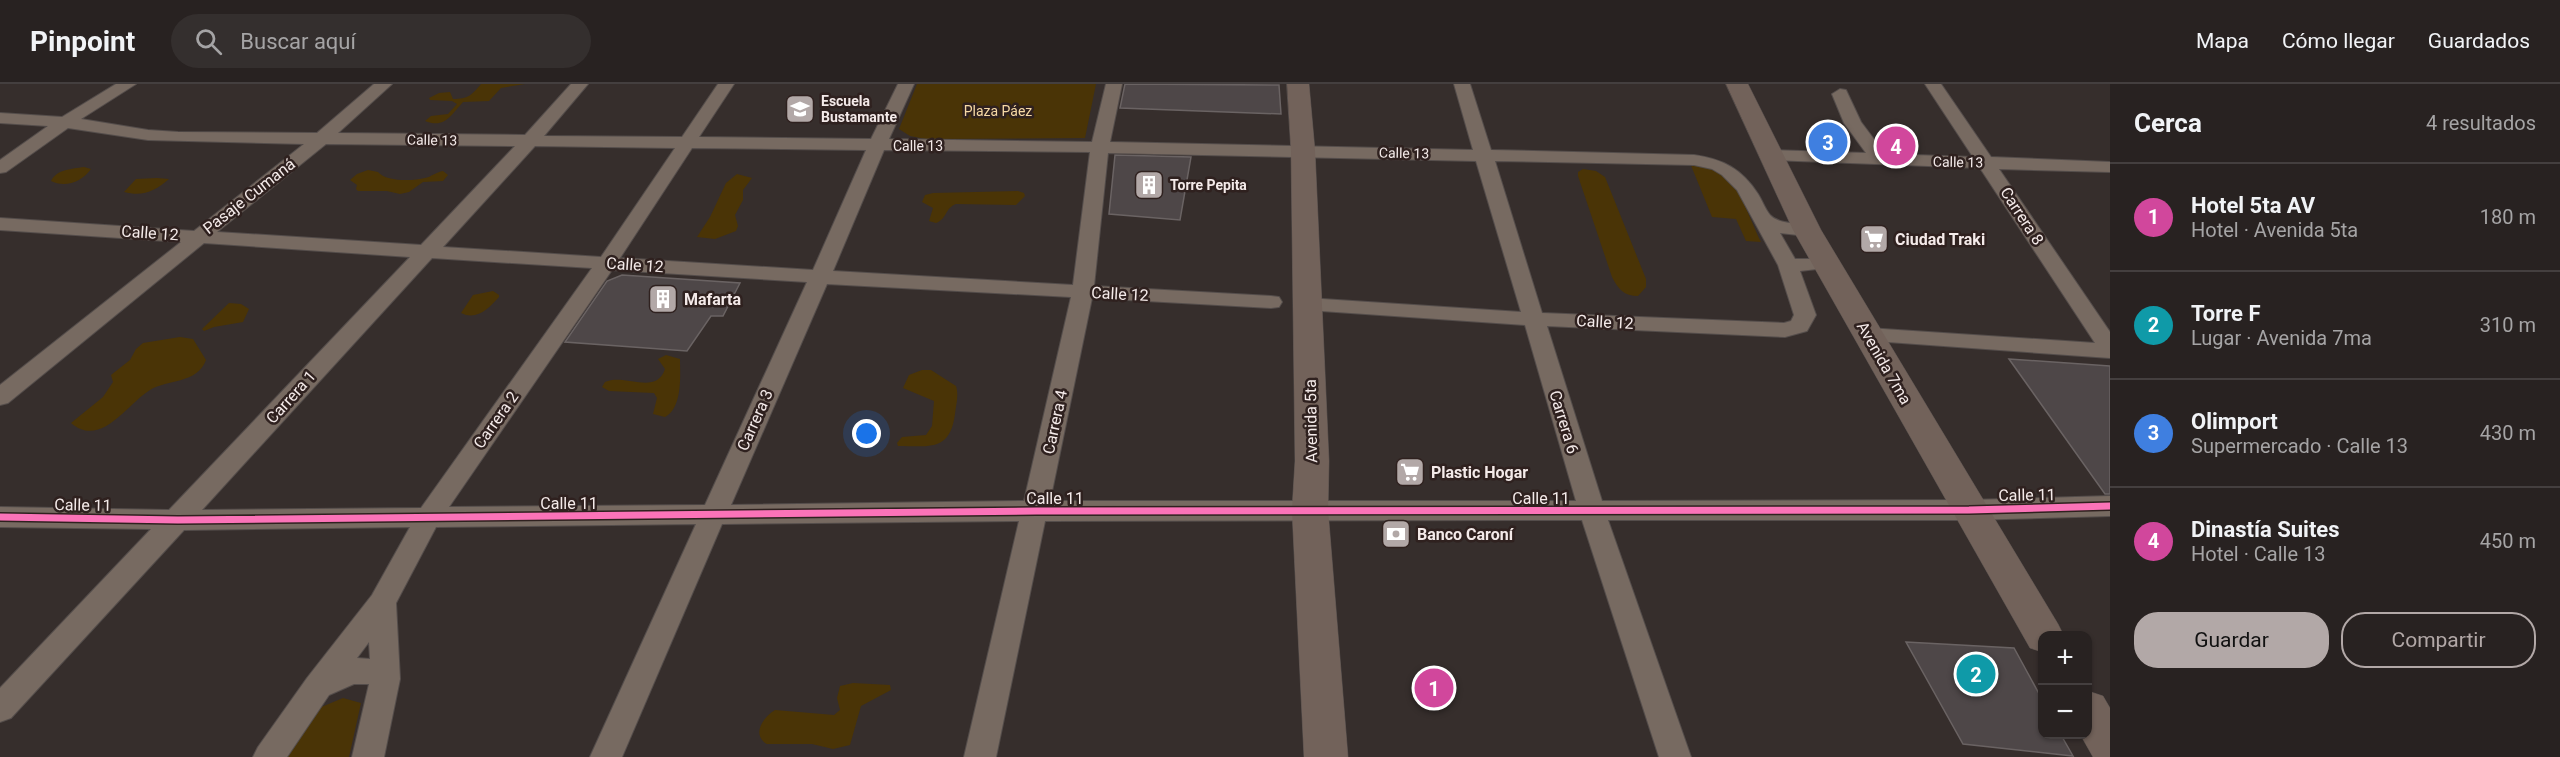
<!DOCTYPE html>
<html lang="es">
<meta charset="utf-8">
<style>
:root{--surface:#282221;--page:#342f2e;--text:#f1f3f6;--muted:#a5a4a5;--line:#443f3f;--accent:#b2a8a7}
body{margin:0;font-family:Roboto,sans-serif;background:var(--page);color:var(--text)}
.controls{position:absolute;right:18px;bottom:18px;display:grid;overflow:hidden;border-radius:12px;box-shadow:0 2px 4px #0004}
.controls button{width:54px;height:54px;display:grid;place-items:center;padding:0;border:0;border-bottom:2px solid var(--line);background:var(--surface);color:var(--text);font:30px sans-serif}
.you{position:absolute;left:867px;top:350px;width:21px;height:21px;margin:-15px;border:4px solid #fff;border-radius:50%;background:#1a73e8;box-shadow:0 0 0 9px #1a73e833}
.badge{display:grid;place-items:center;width:39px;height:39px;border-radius:50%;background:var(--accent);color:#fff;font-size:20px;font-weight:700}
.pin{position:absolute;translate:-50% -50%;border:3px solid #fff;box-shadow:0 2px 6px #0006}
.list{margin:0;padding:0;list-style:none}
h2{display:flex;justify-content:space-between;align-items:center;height:78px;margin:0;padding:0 24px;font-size:26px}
h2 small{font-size:20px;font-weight:400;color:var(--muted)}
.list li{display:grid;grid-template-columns:39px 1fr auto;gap:18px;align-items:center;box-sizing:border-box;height:108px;padding:0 24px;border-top:2px solid var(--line)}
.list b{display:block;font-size:22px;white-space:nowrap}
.list p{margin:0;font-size:20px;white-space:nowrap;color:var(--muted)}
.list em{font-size:20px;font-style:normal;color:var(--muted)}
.actions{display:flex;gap:12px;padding:18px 24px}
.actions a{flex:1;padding:14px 0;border:2px solid var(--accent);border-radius:24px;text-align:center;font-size:21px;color:var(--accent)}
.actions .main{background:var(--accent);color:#111}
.icon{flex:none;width:33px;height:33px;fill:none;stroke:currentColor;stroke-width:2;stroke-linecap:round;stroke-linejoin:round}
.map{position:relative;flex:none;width:2110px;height:673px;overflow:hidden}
header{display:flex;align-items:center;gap:36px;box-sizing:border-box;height:84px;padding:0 30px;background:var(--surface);border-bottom:2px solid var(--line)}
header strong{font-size:28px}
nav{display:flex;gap:33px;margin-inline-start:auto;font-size:21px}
.search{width:420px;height:54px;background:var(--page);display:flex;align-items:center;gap:15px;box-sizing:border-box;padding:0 21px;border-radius:33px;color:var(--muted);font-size:22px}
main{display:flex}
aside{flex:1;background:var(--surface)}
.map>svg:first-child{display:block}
</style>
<header>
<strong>Pinpoint</strong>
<div class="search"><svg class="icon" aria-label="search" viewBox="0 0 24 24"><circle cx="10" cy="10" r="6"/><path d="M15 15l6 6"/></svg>Buscar aquí</div>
<nav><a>Mapa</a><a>Cómo llegar</a><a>Guardados</a></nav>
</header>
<main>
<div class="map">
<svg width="2110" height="673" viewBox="0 0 2110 673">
<rect width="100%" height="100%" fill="#362e2c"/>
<path fill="#4a3406" d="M481 0H525L501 4 489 17 463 18C451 31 445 45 425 37L431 32 448 30 457 20 452 17 430 16 429 14 439 9 450 8 453 15C468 15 472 11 481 0Z
M917 0H1096L1085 54 926 55 910 52 899 45Z
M1690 79C1703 80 1719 85 1729 95 1740 106 1753 142 1761 158L1746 157 1736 135 1712 133Z
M84 83 91 85C82 98 65 104 51 97 57 85 72 85 84 83Z
M1583 85 1596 87 1605 93 1646 195V203L1638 212C1624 212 1618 205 1612 193L1578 92V88Z
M368 86 378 88C386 98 413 97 425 94 431 93 436 88 443 87L448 91 443 97 423 98 409 108 400 110 387 107H358L356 105 357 101 350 96 357 90Z
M737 90 752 94 743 106V116L735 131 738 142 736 147 715 155 697 153 710 133 726 99Z
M157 94 169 95C155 107 143 113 124 108L136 95Z
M1018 107 1024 109 1025 112 1016 121 956 120C945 124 947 135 936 139L929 137 933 124 922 118 925 111 933 109Z
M493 207 499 211V213C489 224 477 237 461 229L473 211Z
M229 219 241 220 249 225 243 238 214 243 204 247 202 245Z
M180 253 193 255 206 276C197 300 168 295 150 306 128 319 101 365 71 339L103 313 113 298 111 291 130 276 136 265 143 259Z
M666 271 680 275C680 291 683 323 665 333L653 330 657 314 654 309 609 307 602 303 605 298C625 289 656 312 665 285L658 275Z
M922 286H931L956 302C959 312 956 320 955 330 950 368 929 362 898 362L897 359 902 353 926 351 932 342 934 317 903 304 909 291Z
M853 599 890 601 891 606 861 622 850 661 833 665 812 660H767C751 651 763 633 775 626L834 631 840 626 837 614 840 602Z
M343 614 361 619 349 673H286L319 624Z"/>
<path fill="#4e4748" stroke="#6a6363" stroke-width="1.5" d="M1125 0 1279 1 1281 30 1120 24Z
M1115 71 1191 73 1180 136 1109 130Z
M622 191 740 199 723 232H711L687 267 565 258 607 197Z
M2009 275 2110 282V410H2105Z
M1906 558 2014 564 2043 617V651H2061L2073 672 1963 660Z"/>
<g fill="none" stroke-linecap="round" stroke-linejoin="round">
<g stroke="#544d4b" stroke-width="2">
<path id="street" d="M116 0H136L81 35 148 46 178 48 317 49 374 0H392L338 49 525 51 571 0H588L544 52 682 53 718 0H734L699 53 871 55 898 0H914L889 55 1092 58 1106 0H1122L1110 58 1473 66 1454 0H1470L1491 66 1694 71C1723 75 1742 85 1758 110 1762 116 1765 125 1770 131 1779 141 1801 139 1814 142L1817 146 1814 150 1807 152 1780 149 1795 175H1834L1837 179 1834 183 1800 187 1816 231 1807 247 1785 253 1547 242 1602 417 1969 416 2110 412V432L1969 436H1608L1691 673H1659L1582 436 1045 437 996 673H964L1019 437 722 440 622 673H590L696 440 436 443 396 519 400 595 384 673H352L369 600H354L329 611 287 673H253L258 663 307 594 372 511 410 443 184 446 11 634 0 638V604L151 445 0 443V423L169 426 410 173 204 159 8 319 0 321V301L181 158 0 146V134L194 147 304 60 148 56 68 44 6 88 0 89V76L48 42 0 39V29L62 33ZM326 60 515 62 421 161 217 148ZM535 62 675 64 601 173 443 163ZM692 64 866 66 813 186 620 174ZM884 66 1090 68 1073 201 833 187ZM1108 69 1476 77 1521 228 1307 214 1299 215 1296 220 1299 225 1307 226 1525 241 1576 417H1050L1092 214 1271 224 1279 223 1282 218 1279 213 1271 212 1094 202ZM1495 77 1694 81 1712 85 1722 91 1737 106 1778 181 1794 231 1791 237 1784 239 1542 229ZM432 174 592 184 421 424 202 426ZM612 186 807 198 705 421 449 423ZM827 200 1071 213 1024 417 731 421ZM369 558 370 575 357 574Z
M1925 0H1941L1991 73 2110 78V88L1999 85 2110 248V274L1860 256 1857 251 1860 246 1868 244 2095 259 1980 84 1770 76 1764 75 1761 71 1764 67 1770 66 1866 69 1844 39 1832 10 1840 5 1846 6 1861 38 1885 70 1973 73Z"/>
</g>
<g stroke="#544d4b" stroke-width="1">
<path id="secondary" d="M1287 0H1309L1315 67 1329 377 1328 426 1348 673H1304L1292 426 1295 377 1291 67Z
M1726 0H1748L1821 146 2058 540 2064 552H2042V568L2030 564 1793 146Z
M2088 607 2103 612 2110 624V673H2093L2080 650H2088Z"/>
</g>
<use href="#street" fill="#776a61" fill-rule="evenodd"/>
<use href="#secondary" fill="#72625a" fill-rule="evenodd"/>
<g stroke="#2f211f" stroke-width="10">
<path id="cycleway" d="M0 433 178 436 1036 427 1969 426 2110 422"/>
</g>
<use href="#cycleway" stroke="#fb73b8" stroke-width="7"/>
</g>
<defs>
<g id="school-square" transform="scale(1.5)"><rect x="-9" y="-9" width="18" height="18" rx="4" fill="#b2a8a7" stroke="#2f211f"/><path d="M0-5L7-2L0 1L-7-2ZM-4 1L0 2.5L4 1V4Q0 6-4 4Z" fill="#fff"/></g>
<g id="building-square" transform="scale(1.5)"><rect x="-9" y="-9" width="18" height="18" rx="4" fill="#b2a8a7" stroke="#2f211f"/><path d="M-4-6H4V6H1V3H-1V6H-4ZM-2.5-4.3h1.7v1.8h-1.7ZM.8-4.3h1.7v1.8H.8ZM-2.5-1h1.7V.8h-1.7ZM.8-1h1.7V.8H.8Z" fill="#fff"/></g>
<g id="supermarket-square" transform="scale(1.5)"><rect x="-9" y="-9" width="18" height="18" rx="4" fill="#b2a8a7" stroke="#2f211f"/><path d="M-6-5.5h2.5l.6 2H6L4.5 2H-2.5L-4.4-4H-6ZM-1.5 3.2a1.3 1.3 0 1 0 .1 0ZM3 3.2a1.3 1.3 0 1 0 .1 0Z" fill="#fff"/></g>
<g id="bank-square" transform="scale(1.5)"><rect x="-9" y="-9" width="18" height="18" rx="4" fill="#b2a8a7" stroke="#2f211f"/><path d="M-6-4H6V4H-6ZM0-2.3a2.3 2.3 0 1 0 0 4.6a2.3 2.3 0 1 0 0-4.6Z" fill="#fff"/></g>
</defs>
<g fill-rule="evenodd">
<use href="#school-square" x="800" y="25"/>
<use href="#building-square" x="1149" y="101"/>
<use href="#supermarket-square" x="1874" y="155"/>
<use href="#building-square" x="663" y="215"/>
<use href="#supermarket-square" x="1410" y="388"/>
<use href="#bank-square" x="1396" y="450"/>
</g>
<g text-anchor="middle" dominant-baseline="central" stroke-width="5" stroke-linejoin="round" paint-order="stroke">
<g font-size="14" font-weight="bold" fill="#f4eae9" stroke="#2f211f" text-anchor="start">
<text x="821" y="17">Escuela<tspan x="821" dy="16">Bustamante</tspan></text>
<text x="1170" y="101">Torre Pepita</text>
</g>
<g font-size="14" fill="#f7d9a5" stroke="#2f211f">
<text x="998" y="27">Plaza Páez</text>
</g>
<g font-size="14" fill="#f4eae9" stroke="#2f211f">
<text transform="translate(432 56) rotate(1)">Calle 13</text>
<text x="918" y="62">Calle 13</text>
<text transform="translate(1404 69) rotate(1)">Calle 13</text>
<text transform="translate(1958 78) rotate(1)">Calle 13</text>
</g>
<g font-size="16" fill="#f4eae9" stroke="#2f211f">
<text transform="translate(249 112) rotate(-38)">Pasaje Cumaná</text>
<text transform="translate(2022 132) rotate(57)">Carrera 8</text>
<text transform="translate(150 149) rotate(4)">Calle 12</text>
<text transform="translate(635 181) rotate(4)">Calle 12</text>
<text transform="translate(1120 210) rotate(3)">Calle 12</text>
<text transform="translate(1605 238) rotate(3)">Calle 12</text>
<text transform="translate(1884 279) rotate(60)">Avenida 7ma</text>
<text transform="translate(291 313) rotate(-48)">Carrera 1</text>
<text transform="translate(496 336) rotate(-55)">Carrera 2</text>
<text transform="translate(755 336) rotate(-66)">Carrera 3</text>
<text transform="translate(1311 337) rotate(-91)">Avenida 5ta</text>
<text transform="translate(1055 338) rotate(-78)">Carrera 4</text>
<text transform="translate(1564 338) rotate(73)">Carrera 6</text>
<text transform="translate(2027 411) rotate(-1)">Calle 11</text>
<text x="1055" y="414">Calle 11</text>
<text x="1541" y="414">Calle 11</text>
<text x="569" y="419">Calle 11</text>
<text transform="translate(83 421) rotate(1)">Calle 11</text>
</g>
<g font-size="16" font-weight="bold" fill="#f4eae9" stroke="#2f211f" text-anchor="start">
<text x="1895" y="155">Ciudad Traki</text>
<text x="684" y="215">Mafarta</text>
<text x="1431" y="388">Plastic Hogar</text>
<text x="1417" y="450">Banco Caroní</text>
</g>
</g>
</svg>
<div class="controls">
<button>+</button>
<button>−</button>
</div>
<div class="you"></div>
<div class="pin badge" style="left:1434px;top:604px;background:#d1479c">1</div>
<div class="pin badge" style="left:1976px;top:590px;background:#0f9aa8">2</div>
<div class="pin badge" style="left:1828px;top:58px;background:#3f7fe0">3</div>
<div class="pin badge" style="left:1896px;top:62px;background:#d1479c">4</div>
</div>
<aside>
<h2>Cerca<small>4 resultados</small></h2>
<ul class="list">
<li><span class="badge" style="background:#d1479c">1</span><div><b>Hotel 5ta AV</b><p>Hotel · Avenida 5ta</p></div><em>180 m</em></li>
<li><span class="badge" style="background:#0f9aa8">2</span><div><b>Torre F</b><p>Lugar · Avenida 7ma</p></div><em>310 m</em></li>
<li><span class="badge" style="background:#3f7fe0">3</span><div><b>Olimport</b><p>Supermercado · Calle 13</p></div><em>430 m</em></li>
<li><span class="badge" style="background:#d1479c">4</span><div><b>Dinastía Suites</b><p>Hotel · Calle 13</p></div><em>450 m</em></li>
</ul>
<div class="actions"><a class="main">Guardar</a><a>Compartir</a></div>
</aside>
</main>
